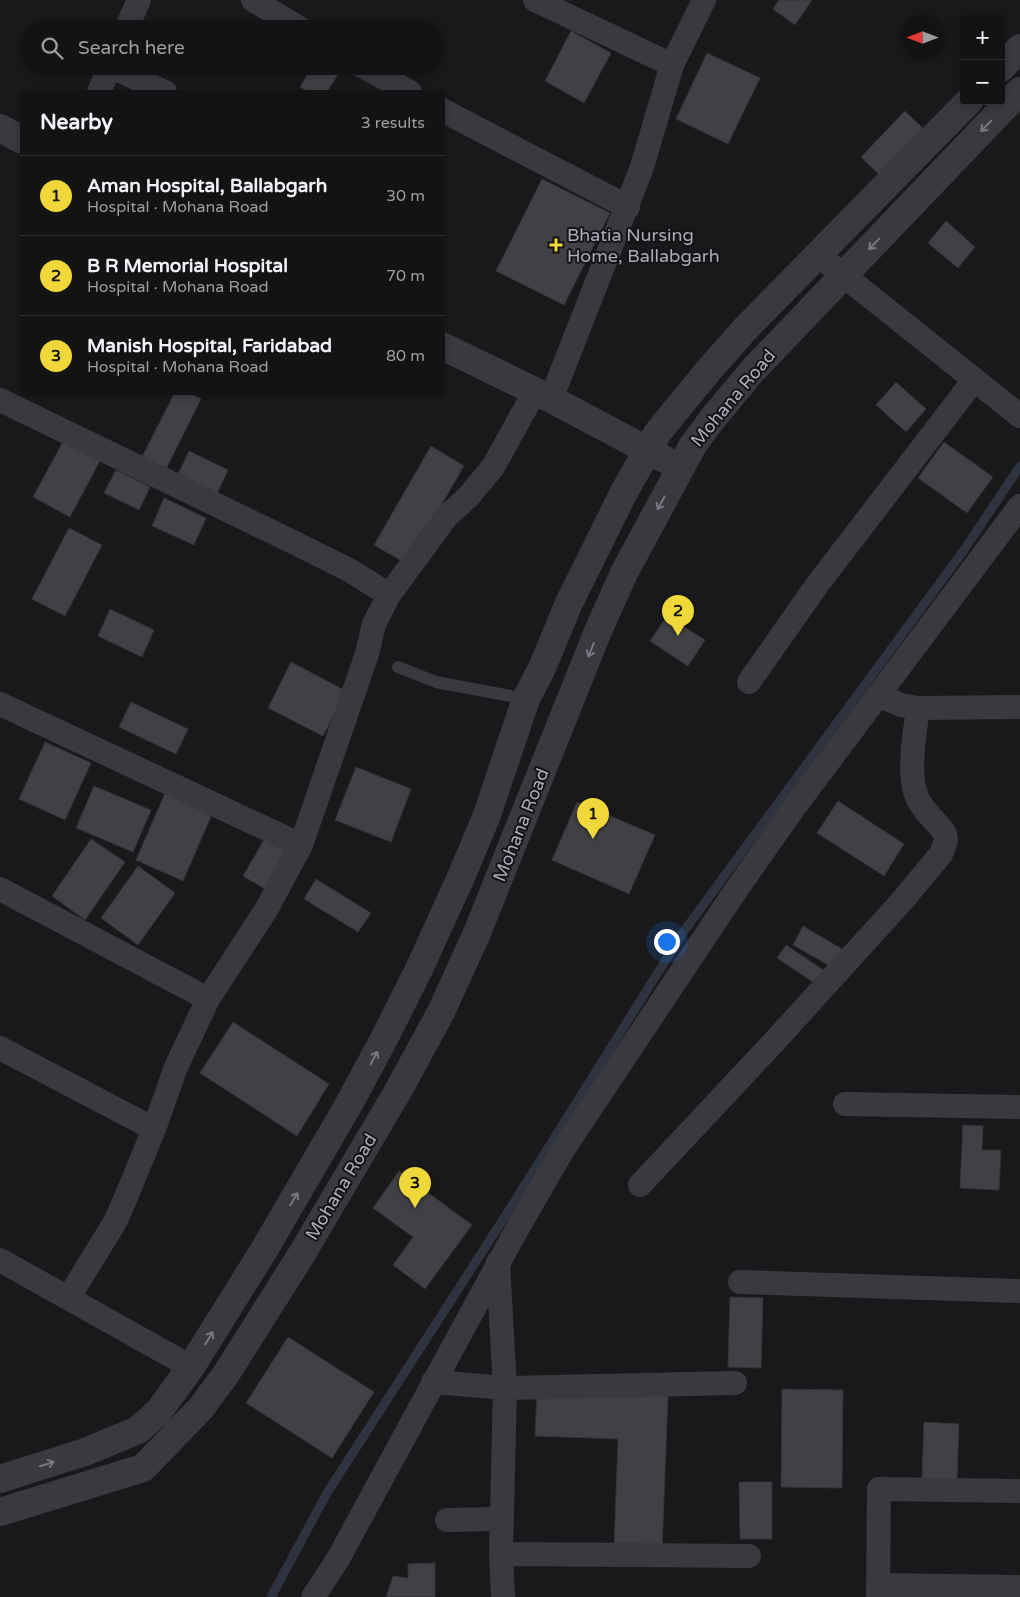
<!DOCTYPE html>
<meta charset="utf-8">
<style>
:root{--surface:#131214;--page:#202022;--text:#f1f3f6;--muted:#9d9ea0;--line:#323234;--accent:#f1d83a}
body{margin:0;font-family:"Varela Round",sans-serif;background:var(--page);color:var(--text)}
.controls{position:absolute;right:15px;top:15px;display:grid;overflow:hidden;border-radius:5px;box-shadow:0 2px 8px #0003}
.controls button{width:45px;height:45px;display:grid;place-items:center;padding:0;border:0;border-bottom:1px solid var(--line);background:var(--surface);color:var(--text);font:25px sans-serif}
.compass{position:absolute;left:900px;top:15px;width:45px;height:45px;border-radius:50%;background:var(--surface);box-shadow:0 2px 8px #0003;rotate:270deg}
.you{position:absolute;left:666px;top:941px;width:18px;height:18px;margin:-12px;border:4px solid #fff;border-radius:50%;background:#1a73e8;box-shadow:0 0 0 8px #1a73e833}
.badge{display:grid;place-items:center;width:32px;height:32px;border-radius:50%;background:var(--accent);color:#111;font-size:16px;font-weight:700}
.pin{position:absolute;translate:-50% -41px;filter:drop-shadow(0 1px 2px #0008)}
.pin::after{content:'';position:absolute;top:26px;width:18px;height:15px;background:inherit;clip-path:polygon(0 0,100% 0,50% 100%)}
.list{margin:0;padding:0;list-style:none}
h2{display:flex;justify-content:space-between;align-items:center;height:65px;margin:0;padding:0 20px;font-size:21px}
h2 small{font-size:16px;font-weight:400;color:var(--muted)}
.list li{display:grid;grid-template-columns:32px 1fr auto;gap:15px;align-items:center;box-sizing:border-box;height:80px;padding:0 20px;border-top:1px solid var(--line)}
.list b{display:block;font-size:19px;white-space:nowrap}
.list p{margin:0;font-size:16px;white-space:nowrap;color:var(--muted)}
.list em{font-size:16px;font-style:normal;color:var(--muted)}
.icon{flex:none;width:28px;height:28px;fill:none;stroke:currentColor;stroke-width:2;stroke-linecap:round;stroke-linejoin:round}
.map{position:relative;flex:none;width:1020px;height:1597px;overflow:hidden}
.search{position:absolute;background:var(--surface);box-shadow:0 2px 8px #0003;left:20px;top:20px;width:425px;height:55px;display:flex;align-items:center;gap:12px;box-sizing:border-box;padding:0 18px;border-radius:28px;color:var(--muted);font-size:19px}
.panel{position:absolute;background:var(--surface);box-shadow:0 2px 8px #0003;left:20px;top:90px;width:425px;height:305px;border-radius:5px}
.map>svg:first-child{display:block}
</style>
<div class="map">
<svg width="1020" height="1597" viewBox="0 0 1020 1597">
<rect width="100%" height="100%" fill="#19181b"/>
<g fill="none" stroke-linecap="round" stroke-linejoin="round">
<path stroke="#2e343f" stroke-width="9" d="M271 1597 327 1493 504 1218 684 931 964 550 1020 466"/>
</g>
<path fill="#404045" stroke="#333237" d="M779 0H812L795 25 773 9Z
M571 31 611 53 584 103 545 81Z
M707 53 760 78 728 144 676 119Z
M313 66H343L327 92H309L300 87Z
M905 111 932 137 888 183 861 157Z
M542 179 610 213 564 305 496 271Z
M946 221 975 247 958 268 928 243Z
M896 382 926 409 906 432 876 405Z
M175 392H188L201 399 165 471 141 459Z
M66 436 103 455 70 517 33 497Z
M944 442 993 477 967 513 918 478Z
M431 446 464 466 407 564 374 545Z
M189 451 228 470 214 500 175 481Z
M116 470 150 487 139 510 104 493Z
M164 498 206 518 194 545 152 526Z
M69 528 102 545 65 616 32 599Z
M110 609 154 630 142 657 98 636Z
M667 616 705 640 688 666 650 641Z
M291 662 346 691 323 736 268 708Z
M131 702 188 729 176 754 119 727Z
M45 742 91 763 65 820 19 799Z
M356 767 411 789 391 842 335 820Z
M94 786 151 810 133 852 76 828Z
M166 791 213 812 183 881 136 860Z
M838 801 904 844 884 876 817 833Z
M577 802 655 835 629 894 552 860Z
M269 831 297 848 272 893 243 876Z
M91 839 125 862 85 920 52 896Z
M138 866 175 893 138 945 101 918Z
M316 879 371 913 358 932 304 899Z
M803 926 842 949 832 967 793 945Z
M786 945 825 971 816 984 777 958Z
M233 1022 329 1084 297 1136 200 1073Z
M963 1125 983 1126 982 1150H1001L999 1190 960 1188Z
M399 1171 472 1225 425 1289 393 1265 413 1237 373 1208Z
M730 1297 763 1298 761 1368 728 1367Z
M288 1337 374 1392 332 1458 246 1403Z
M782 1389 843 1390 842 1488 781 1487Z
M537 1392 668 1396 662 1551 614 1549 618 1439 535 1436Z
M924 1422 959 1424 957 1479 922 1478Z
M739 1482H772V1539H740Z
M435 1563V1597H386L393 1576 408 1578V1564Z"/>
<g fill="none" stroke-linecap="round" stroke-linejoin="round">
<path stroke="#3a3940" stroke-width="12" d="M398 667 436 682 526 699"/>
<path stroke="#3a3940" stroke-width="24" d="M253 0 301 29
M535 0 672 65
M126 29 139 0
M362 66 410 92
M99 92 110 66 165 92
M442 110 628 207
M818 255 1020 416
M551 399 642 167 672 65 704 0
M0 400 295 543 351 571 389 595
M749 682 817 585 974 380
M878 695 901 705 918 708 1020 707
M0 704 301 845
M0 889 208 999
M0 1048 154 1129
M845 1104 1020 1107
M640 1185 773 1043 902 901 941 854 946 840 945 834C937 821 923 812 917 797 907 773 915 733 918 708
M0 1260 191 1367
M498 1262 505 1388 501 1554 503 1597
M740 1282 1020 1291
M69 1297 115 1222 124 1202 154 1129 176 1067 208 999 266 910 301 845 367 654 374 624 389 595 447 516 468 497 493 467 535 391
M433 1382 505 1388 735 1383
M447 1520 501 1519
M501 1554 749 1556
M878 1585 1020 1587
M313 1597 338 1559 516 1231 564 1148 732 896 793 809 1020 506
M878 1597 879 1489 1020 1491"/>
<path stroke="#3a3940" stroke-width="28" d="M1001 68 1020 48
M0 128 22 140
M442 346 551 399 664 459
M0 1479 85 1452 138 1430 159 1411 191 1367 264 1250 349 1104 385 1037 420 967 461 877 487 815 526 699 542 668 569 603 624 492 658 432 708 371 746 328 969 101
M0 1512 143 1468 201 1408 226 1374 300 1257 398 1091 441 1012 477 933 598 631 624 573 693 445 713 418 754 369 1020 91"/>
</g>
<defs><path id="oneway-shaft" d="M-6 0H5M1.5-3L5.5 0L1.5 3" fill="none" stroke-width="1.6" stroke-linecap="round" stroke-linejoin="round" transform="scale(1.25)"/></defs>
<g stroke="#787883">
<use href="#oneway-shaft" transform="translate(986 126) rotate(134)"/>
<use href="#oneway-shaft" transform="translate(874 244) rotate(134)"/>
<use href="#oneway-shaft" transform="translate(661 503) rotate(119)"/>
<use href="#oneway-shaft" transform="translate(591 650) rotate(112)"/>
<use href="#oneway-shaft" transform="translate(374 1058) rotate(-62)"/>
<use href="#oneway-shaft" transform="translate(294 1199) rotate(-60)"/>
<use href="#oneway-shaft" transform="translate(209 1338) rotate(-59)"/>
<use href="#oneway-shaft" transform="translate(47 1464) rotate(-17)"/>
</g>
<path fill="#f1d83a" stroke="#141316" stroke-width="2" d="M553.5 237.5h5v5h5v5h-5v5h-5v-5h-5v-5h5z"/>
<g text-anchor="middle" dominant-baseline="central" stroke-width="4" stroke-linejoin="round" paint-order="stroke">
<g font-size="18" fill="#abacba" stroke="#141316" text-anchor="start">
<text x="567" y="235">Bhatia Nursing<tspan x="567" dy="21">Home, Ballabgarh</tspan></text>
</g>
<g font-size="18" fill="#abacba" stroke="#141316">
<text transform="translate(733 398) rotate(-50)">Mohana Road</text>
<text transform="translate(521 825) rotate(-68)">Mohana Road</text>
<text transform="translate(341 1187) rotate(-59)">Mohana Road</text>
</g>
</g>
</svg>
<div class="controls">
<button>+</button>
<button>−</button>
</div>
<svg class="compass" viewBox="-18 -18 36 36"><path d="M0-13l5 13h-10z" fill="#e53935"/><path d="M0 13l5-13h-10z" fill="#9d9ea0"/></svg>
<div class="you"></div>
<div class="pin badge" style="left:593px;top:839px">1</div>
<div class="pin badge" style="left:678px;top:636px">2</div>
<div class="pin badge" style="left:415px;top:1208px">3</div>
<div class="search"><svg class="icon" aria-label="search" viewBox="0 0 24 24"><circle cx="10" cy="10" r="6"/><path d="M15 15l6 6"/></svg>Search here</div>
<section class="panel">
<h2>Nearby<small>3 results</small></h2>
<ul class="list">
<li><span class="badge">1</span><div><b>Aman Hospital, Ballabgarh</b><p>Hospital · Mohana Road</p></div><em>30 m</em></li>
<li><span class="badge">2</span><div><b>B R Memorial Hospital</b><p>Hospital · Mohana Road</p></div><em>70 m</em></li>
<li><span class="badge">3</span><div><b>Manish Hospital, Faridabad</b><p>Hospital · Mohana Road</p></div><em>80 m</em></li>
</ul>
</section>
</div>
